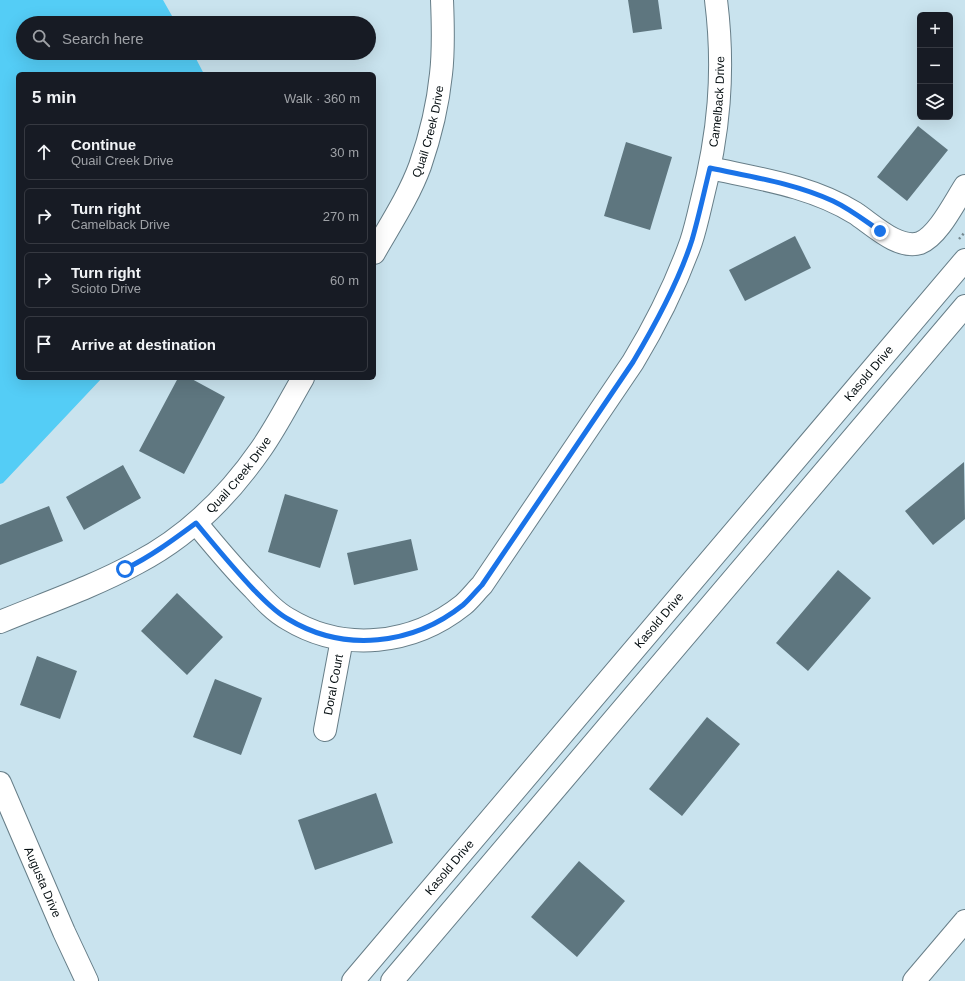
<!DOCTYPE html>
<meta charset="utf-8">
<style>
:root{--surface:#171b24;--page:#242831;--text:#f1f3f6;--muted:#9ea1a6;--line:#363941}
body{margin:0;font-family:Arial,sans-serif;background:var(--page);color:var(--text)}
.controls{position:absolute;right:12px;top:12px;display:grid;overflow:hidden;border-radius:6px;box-shadow:0 4px 16px #0002}
.controls button{width:36px;height:36px;display:grid;place-items:center;padding:0;border:0;border-bottom:1px solid var(--line);background:var(--surface);color:var(--text);font:20px sans-serif}
.stop{position:absolute;width:12px;height:12px;margin:-9px;border:3px solid #1a73e8;border-radius:50%;background:#fff}
.stop.end{background:#1a73e8;border-color:#fff;box-shadow:0 1px 4px #0008}
.list{margin:0;padding:0;list-style:none}
h2{display:flex;justify-content:space-between;align-items:center;height:52px;margin:0;padding:0 16px;font-size:17px}
h2 small{font-size:13px;font-weight:400;color:var(--muted)}
.list li{display:grid;grid-template-columns:26px 1fr auto;gap:12px;align-items:center;box-sizing:border-box;height:56px;margin:0 8px 8px;padding:0 8px;border:1px solid var(--line);border-radius:6px}
.list b{display:block;font-size:15px;white-space:nowrap}
.list p{margin:0;font-size:13px;white-space:nowrap;color:var(--muted)}
.list em{font-size:13px;font-style:normal;color:var(--muted)}
.icon{flex:none;width:22px;height:22px;fill:none;stroke:currentColor;stroke-width:2;stroke-linecap:round;stroke-linejoin:round}
.map{position:relative;flex:none;width:965px;height:981px;overflow:hidden}
.search{position:absolute;background:var(--surface);box-shadow:0 4px 16px #0002;left:16px;top:16px;width:360px;height:44px;display:flex;align-items:center;gap:10px;box-sizing:border-box;padding:0 14px;border-radius:22px;color:var(--muted);font-size:15px}
.panel{position:absolute;background:var(--surface);box-shadow:0 4px 16px #0002;left:16px;top:72px;width:360px;height:308px;border-radius:6px}
.map>svg:first-child{display:block}
</style>
<div class="map">
<svg width="965" height="981" viewBox="0 0 965 981">
<rect width="100%" height="100%" fill="#c9e3ee"/>
<path fill="#54cdf6" d="M0 0H163L176 23H23V53H193L204 74H18V378H102L3 483 0 484Z"/>
<path fill="#5e767f" d="M628 0H658L662 29 633 33Z
M918 126 948 150 907 201 877 177Z
M626 142 672 157 650 230 604 216Z
M795 236 811 268 745 301 729 270Z
M178 378H190L225 397 184 474 139 451Z
M964 462 965 519 933 545 905 511Z
M123 465 141 498 84 530 66 497Z
M285 494 338 510 320 568 268 552Z
M49 506 63 541 0 565V525Z
M411 539 418 570 354 585 347 553Z
M838 570 871 598 808 671 776 643Z
M177 593 223 637 187 675 141 631Z
M37 656 77 671 60 719 20 705Z
M215 679 262 698 241 755 193 737Z
M707 717 740 744 682 816 649 789Z
M376 793 393 843 315 870 298 820Z
M579 861 625 901 577 957 531 917Z"/>
<g fill="none" stroke-linecap="round" stroke-linejoin="round">
<g stroke="#677e88" stroke-width="24">
<g id="minor">
<path d="M710 168C760 179 811 186 855 213 872 224 898 250 920 243 938 236 954 203 965 186"/>
<path id="s1" d="M374 253C390 225 409 196 420 166 430 137 438 104 441 74 444 49 443 24 442 0"/>
<path id="s2" d="M196 523C215 546 233 568 254 589 264 600 275 612 288 619 344 653 413 645 463 605 470 599 476 591 482 585L633 362C656 324 676 284 691 242 695 230 698 217 701 204 719 134 725 72 716 0"/>
<path id="s3" d="M0 622C46 603 93 587 137 563 187 537 229 495 261 449 277 426 289 402 303 378"/>
<path id="s4" d="M325 730 342 639"/>
<path id="s5" d="M0 783 64 932 87 981"/>
<path d="M914 981 965 921"/>
</g>
</g>
<g stroke="#677e88" stroke-width="24">
<g id="secondary">
<path id="s6" d="M353 981 965 260"/>
<path d="M392 981 965 306"/>
</g>
</g>
<path stroke="#768990" stroke-width="2.5" stroke-dasharray="2 3" stroke-linecap="butt" d="M959 239 965 232"/>
<use href="#minor" stroke="#fff" stroke-width="22"/>
<use href="#secondary" stroke="#fff" stroke-width="22"/>
</g>
<g fill="none" stroke-linecap="round" stroke-linejoin="round">
<path stroke="#1a73e8" stroke-width="5" d="M125 569C150 557 173 540 196 523 215 546 233 568 254 590 264 600 275 612 288 619 344 653 413 645 463 605 470 599 476 591 482 585L633 362C655 325 679 281 692 240 699 216 704 192 710 168 752 177 794 183 833 201 850 209 864 220 880 231"/>
</g>
<g text-anchor="middle" dominant-baseline="central" stroke-width="3" stroke-linejoin="round" paint-order="stroke">
<g font-size="12" fill="#060f12" stroke="#d6f0fb">
<text stroke="none"><textPath href="#s2" startOffset="894">Camelback Drive</textPath></text>
<text stroke="none"><textPath href="#s1" startOffset="134">Quail Creek Drive</textPath></text>
<text stroke="none"><textPath href="#s6" startOffset="797">Kasold Drive</textPath></text>
<text stroke="none"><textPath href="#s3" startOffset="285">Quail Creek Drive</textPath></text>
<text stroke="none"><textPath href="#s6" startOffset="473">Kasold Drive</textPath></text>
<text stroke="none"><textPath href="#s4" startOffset="46">Doral Court</textPath></text>
<text stroke="none"><textPath href="#s6" startOffset="149">Kasold Drive</textPath></text>
<text stroke="none"><textPath href="#s5" startOffset="108">Augusta Drive</textPath></text>
</g>
</g>
</svg>
<div class="controls">
<button>+</button>
<button>−</button>
<button><svg class="icon" aria-label="layers" viewBox="0 0 24 24"><path d="M12 4l9 5-9 5-9-5zM3 14l9 5 9-5"/></svg></button>
</div>
<div class="stop" style="left:125px;top:569px"></div>
<div class="stop end" style="left:880px;top:231px"></div>
<div class="search"><svg class="icon" aria-label="search" viewBox="0 0 24 24"><circle cx="10" cy="10" r="6"/><path d="M15 15l6 6"/></svg>Search here</div>
<section class="panel">
<h2>5 min<small>Walk · 360 m</small></h2>
<ul class="list">
<li><svg class="icon" aria-label="ahead" viewBox="0 0 24 24"><path d="M12 20V5M6 11l6-6 6 6"/></svg><div><b>Continue</b><p>Quail Creek Drive</p></div><em>30 m</em></li>
<li><svg class="icon" aria-label="right" viewBox="0 0 24 24"><path d="M7 20v-9h11M14 6l5 5-5 5"/></svg><div><b>Turn right</b><p>Camelback Drive</p></div><em>270 m</em></li>
<li><svg class="icon" aria-label="right" viewBox="0 0 24 24"><path d="M7 20v-9h11M14 6l5 5-5 5"/></svg><div><b>Turn right</b><p>Scioto Drive</p></div><em>60 m</em></li>
<li><svg class="icon" aria-label="arrive" viewBox="0 0 24 24"><path d="M6 21V4h12l-3 4 3 4H6"/></svg><div><b>Arrive at destination</b></div></li>
</ul>
</section>
</div>
